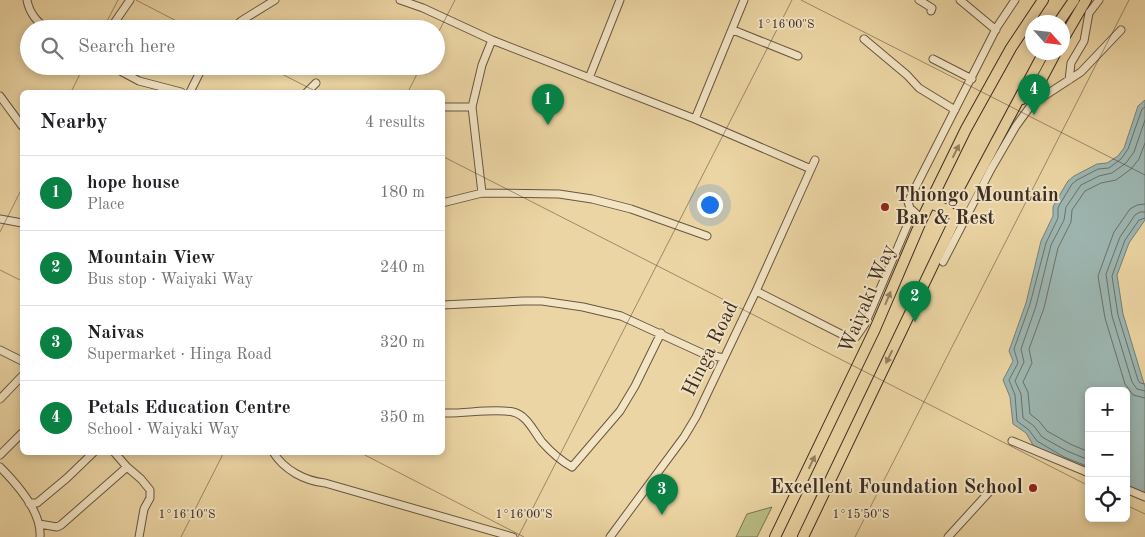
<!DOCTYPE html>
<meta charset="utf-8">
<style>
:root{--surface:#fff;--page:#f2f2f2;--text:#202124;--muted:#757577;--line:#e0e0e0;--accent:#0b8043}
body{margin:0;font-family:"Old Standard TT",serif;background:var(--page);color:var(--text)}
.controls{position:absolute;right:15px;bottom:15px;display:grid;overflow:hidden;border-radius:8px;box-shadow:0 2px 8px #0003}
.controls button{width:45px;height:45px;display:grid;place-items:center;padding:0;border:0;border-bottom:1px solid var(--line);background:var(--surface);color:var(--text);font:25px sans-serif}
.compass{position:absolute;left:1025px;top:15px;width:45px;height:45px;border-radius:50%;background:var(--surface);box-shadow:0 2px 8px #0003;rotate:117deg}
.you{position:absolute;left:709px;top:204px;width:18px;height:18px;margin:-12px;border:4px solid #fff;border-radius:50%;background:#1a73e8;box-shadow:0 0 0 8px #1a73e833}
.badge{display:grid;place-items:center;width:32px;height:32px;border-radius:50%;background:var(--accent);color:#fff;font-size:16px;font-weight:700}
.pin{position:absolute;translate:-50% -41px;filter:drop-shadow(0 1px 2px #0008)}
.pin::after{content:'';position:absolute;top:26px;width:18px;height:15px;background:inherit;clip-path:polygon(0 0,100% 0,50% 100%)}
.list{margin:0;padding:0;list-style:none}
h2{display:flex;justify-content:space-between;align-items:center;height:65px;margin:0;padding:0 20px;font-size:21px}
h2 small{font-size:16px;font-weight:400;color:var(--muted)}
.list li{display:grid;grid-template-columns:32px 1fr auto;gap:15px;align-items:center;box-sizing:border-box;height:75px;padding:0 20px;border-top:1px solid var(--line)}
.list b{display:block;font-size:19px;white-space:nowrap}
.list p{margin:0;font-size:16px;white-space:nowrap;color:var(--muted)}
.list em{font-size:16px;font-style:normal;color:var(--muted)}
.icon{flex:none;width:28px;height:28px;fill:none;stroke:currentColor;stroke-width:2;stroke-linecap:round;stroke-linejoin:round}
.map{position:relative;flex:none;width:1145px;height:537px;overflow:hidden}
.search{position:absolute;background:var(--surface);box-shadow:0 2px 8px #0003;left:20px;top:20px;width:425px;height:55px;display:flex;align-items:center;gap:12px;box-sizing:border-box;padding:0 18px;border-radius:28px;color:var(--muted);font-size:19px}
.panel{position:absolute;background:var(--surface);box-shadow:0 2px 8px #0003;left:20px;top:90px;width:425px;height:365px;border-radius:8px}
.map>svg:first-child{display:block}
</style>
<div class="map">
<svg width="1145" height="537" viewBox="0 0 1145 537">
<rect width="100%" height="100%" fill="#ecd5a4"/>
<filter id="stains"><feTurbulence type="fractalNoise" baseFrequency=".004" numOctaves="4"/><feColorMatrix values="0 0 0 0 .2 0 0 0 0 .09 0 0 0 0 .02 0 0 0 .5 -.17"/></filter>
<radialGradient id="worn" r=".72"><stop offset=".6" stop-color="#630" stop-opacity="0"/><stop offset="1" stop-color="#630" stop-opacity=".3"/></radialGradient>
<path fill="#b9bd85" stroke="#7a7454" d="M772 507 757 537H736L747 514Z"/>
<path fill="#9db6b1" stroke="#767f78" d="M1145 100V220L1129 243 1117 275 1123 314 1145 387V494L1126 487V391H1089V472L1062 461 1033 445 1026 433 1013 424 1010 397 1003 380 1013 361 1009 351 1026 303 1041 241 1053 216V207L1056 201 1068 181 1074 176 1097 164 1107 163 1118 156 1124 148 1138 106Z"/>
<g fill="none" stroke-linecap="round" stroke-linejoin="round">
<path stroke="#6c716a" stroke-width="1" d="M1145 204 1137 205 1130 209 1114 232 1098 276 1105 318 1125 384 1133 395 1145 398
M1145 212H1140L1135 215 1120 237 1106 274 1112 316 1132 382 1137 389 1145 391
M1145 218 1139 220 1125 240 1112 276 1118 315 1138 380 1140 383 1145 384
M1089 452 1070 444 1047 431 1039 421 1030 414 1028 392 1023 382 1032 363 1029 349 1044 308 1058 248 1071 222 1072 210 1085 191 1101 183 1116 180 1131 169 1139 159 1145 143
M1089 460 1067 451 1042 437 1034 426 1023 418 1021 394 1015 381 1024 362 1021 349 1036 306 1051 245 1064 220 1066 207 1081 185 1099 176 1112 173 1126 163 1134 152 1145 120
M1089 467 1064 457 1037 441 1029 430 1017 421 1015 395 1009 380 1018 363 1014 349 1030 304 1046 243 1058 218V208L1060 204 1072 184 1077 180 1098 169 1109 168 1121 159 1128 149 1142 109 1145 107"/>
<g stroke="#675643" stroke-width="9">
<path id="minor" d="M27 0C29 12 37 23 48 29
M400 0 423 8 492 40 695 119 811 169
M919 0 932 8 931 11
M960 0 996 30
M110 29 130 0
M233 29 241 21 275 0
M733 30 798 56
M864 39 907 75 919 88 955 110
M933 59 972 79
M111 66 139 81 181 92
M589 78 620 0
M1069 80 1071 63 1084 41 1089 13 1099 0
M190 92 203 66
M307 92 316 83
M0 96 22 126
M442 107H472
M695 119 744 0
M482 193 472 107 482 65 492 40
M442 203 482 193 559 194 592 199 631 209 707 236
M0 219 22 223
M922 219 910 208 908 202 997 27 1015 0
M943 262 991 169 1016 126 1032 104 1081 72 1121 30
M756 291 849 338 856 337 865 324 913 212
M442 305 523 301H542L583 307 621 316 704 354 724 358
M0 350 22 361
M0 399 22 376
M442 413C464 414 494 408 513 412 527 415 534 432 542 442 550 451 561 461 572 467L620 411 635 386 661 333
M1012 441 1089 473
M114 452 127 467
M273 452C284 470 305 481 325 483L513 537
M0 455 22 433
M0 467C17 484 42 512 40 537
M1126 489 1145 497
M29 503H37L67 478 94 452
M39 524 57 527 61 525 127 467 141 479 150 490V498L144 509 139 537
M610 537 684 437 696 417 756 291 815 160
M948 537 991 490"/>
</g>
<g stroke="#3b2c23" stroke-width="12">
<path id="highway" d="M1059 22 1074 0
M1062 41 1086 0
M1022 99 1038 86 1056 52
M930 203 945 209 956 217
M775 537 875 329 922 219 966 129 1011 48 1043 0
M803 537 956 217 1044 52"/>
</g>
<use href="#minor" stroke="#f3e4c4" stroke-width="7"/>
<use href="#highway" stroke="#ecd5a4" stroke-width="10"/>
</g>
<defs><path id="oneway-solid" d="M-6-.8H1V-3.2L6.5 0L1 3.2V.8H-6Z" transform="scale(1.25)"/></defs>
<g fill="#948064">
<use href="#oneway-solid" transform="translate(956 151) rotate(-63)"/>
<use href="#oneway-solid" transform="translate(888 298) rotate(-67)"/>
<use href="#oneway-solid" transform="translate(889 357) rotate(116)"/>
<use href="#oneway-solid" transform="translate(812 462) rotate(-64)"/>
</g>
<path fill="none" stroke="#3b2c23" stroke-width="1" stroke-opacity="0.45" d="M136 0 192 29M801 0 1145 175M103 29 118 0M436 37 455 0M266 66 317 92M71 92 84 66M408 92 421 66M442 156 1089 486M0 232 22 188M0 270 22 281M359 452 524 537M1126 505 1145 514M181 537 224 452M518 537 792 0M855 537 1129 0"/>
<g fill="#8f2418" stroke="#f3e4c4" stroke-width="2">
<circle cx="885" cy="207" r="5"/>
<circle cx="1033" cy="488" r="5"/>
</g>
<g text-anchor="middle" dominant-baseline="central" stroke-width="4" stroke-linejoin="round" paint-order="stroke">
<g font-size="20" font-weight="bold" fill="#3b2c23" stroke="#f3e4c4" text-anchor="start">
<text x="895" y="196">Thiongo Mountain<tspan x="895" dy="23">Bar &amp; Rest</tspan></text>
<text x="1023" y="488" text-anchor="end">Excellent Foundation School</text>
</g>
<g font-size="20" fill="#3b2c23" stroke="#f3e4c4">
<text transform="translate(868 299) rotate(-67)">Waiyaki Way</text>
<text transform="translate(711 349) rotate(-64)">Hinga Road</text>
</g>
</g>
<g font-size="12" text-anchor="middle" fill="#3b2c23" stroke="#f3e4c4" stroke-width="4" stroke-linejoin="round" paint-order="stroke">
<text x="786" y="28">1°16'00"S</text>
<text x="187" y="518">1°16'10"S</text>
<text x="524" y="518">1°16'00"S</text>
<text x="861" y="518">1°15'50"S</text>
</g>
<rect width="100%" height="100%" filter="url(#stains)"/>
<rect width="100%" height="100%" fill="url(#worn)"/>
</svg>
<div class="controls">
<button>+</button>
<button>−</button>
<button><svg class="icon" aria-label="locate" viewBox="0 0 24 24"><circle cx="12" cy="12" r="6"/><path d="M12 2v4M12 18v4M2 12h4M18 12h4"/></svg></button>
</div>
<svg class="compass" viewBox="-18 -18 36 36"><path d="M0-13l5 13h-10z" fill="#e53935"/><path d="M0 13l5-13h-10z" fill="#757577"/></svg>
<div class="you"></div>
<div class="pin badge" style="left:548px;top:125px">1</div>
<div class="pin badge" style="left:915px;top:322px">2</div>
<div class="pin badge" style="left:662px;top:515px">3</div>
<div class="pin badge" style="left:1034px;top:115px">4</div>
<div class="search"><svg class="icon" aria-label="search" viewBox="0 0 24 24"><circle cx="10" cy="10" r="6"/><path d="M15 15l6 6"/></svg>Search here</div>
<section class="panel">
<h2>Nearby<small>4 results</small></h2>
<ul class="list">
<li><span class="badge">1</span><div><b>hope house</b><p>Place</p></div><em>180 m</em></li>
<li><span class="badge">2</span><div><b>Mountain View</b><p>Bus stop · Waiyaki Way</p></div><em>240 m</em></li>
<li><span class="badge">3</span><div><b>Naivas</b><p>Supermarket · Hinga Road</p></div><em>320 m</em></li>
<li><span class="badge">4</span><div><b>Petals Education Centre</b><p>School · Waiyaki Way</p></div><em>350 m</em></li>
</ul>
</section>
</div>
